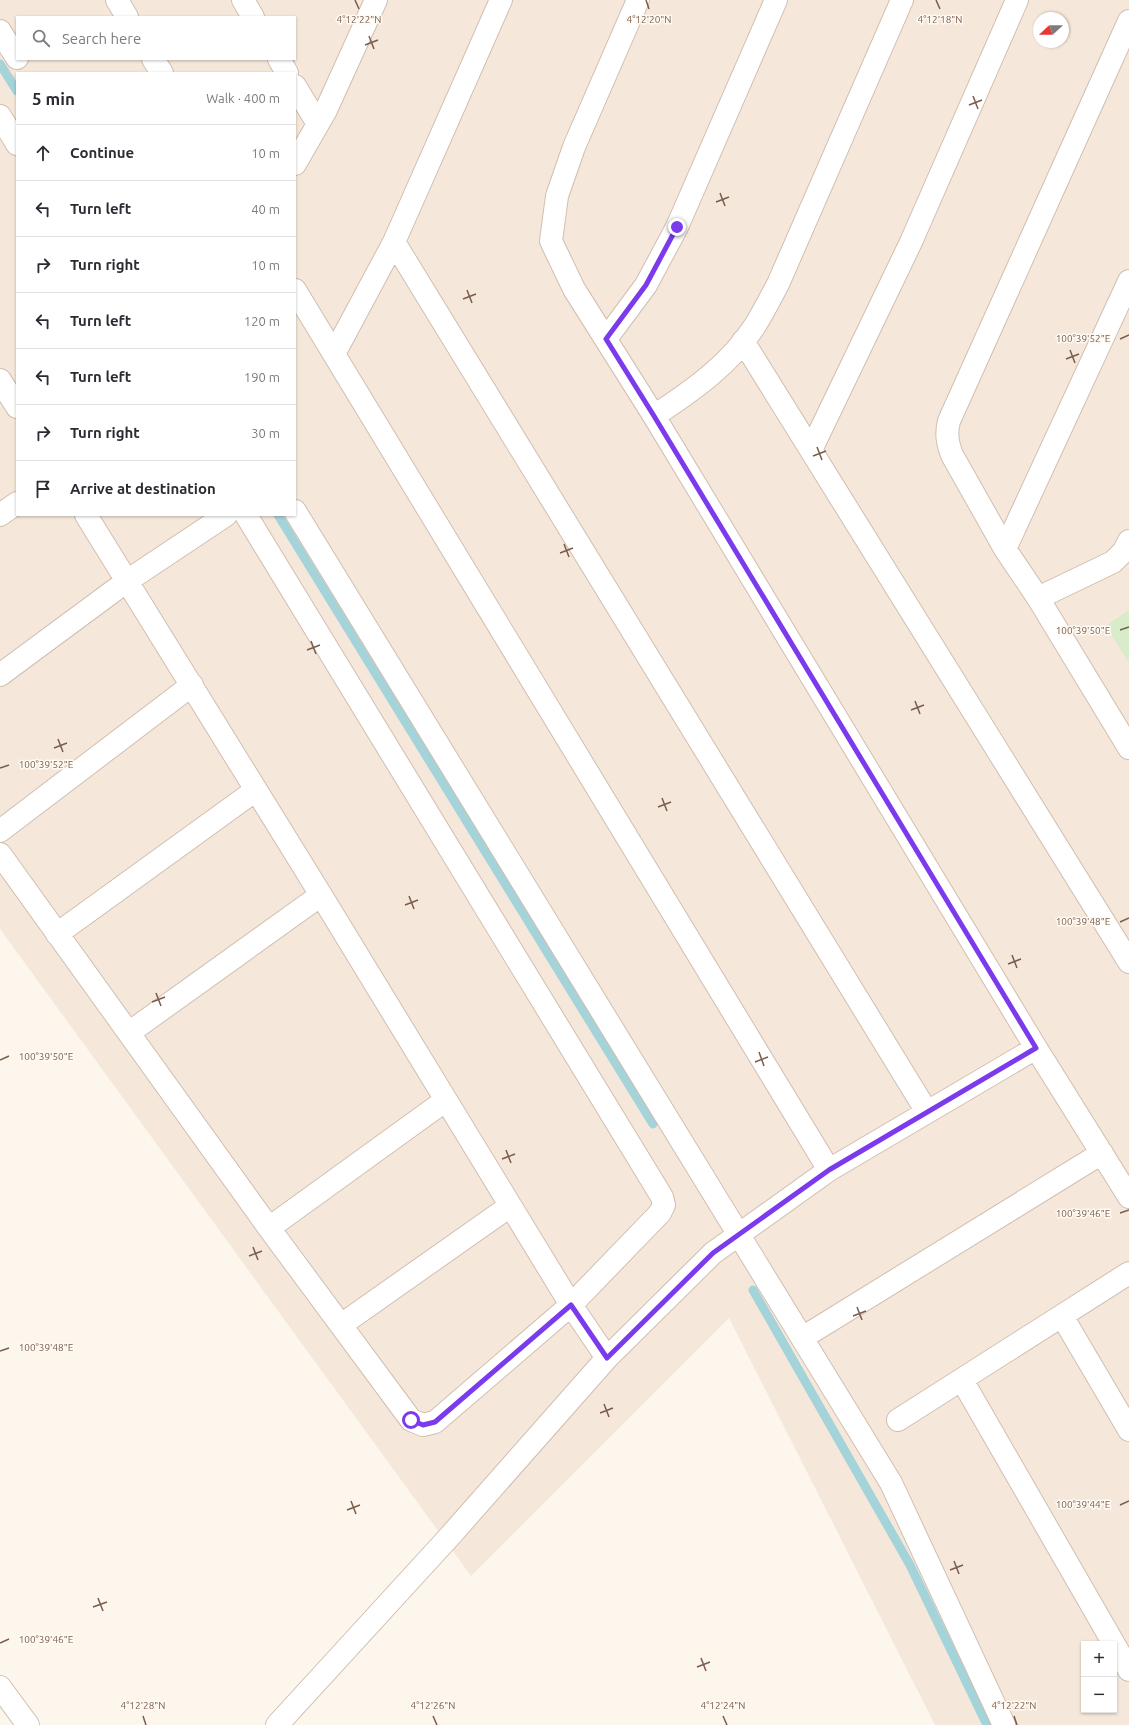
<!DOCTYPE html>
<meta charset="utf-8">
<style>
:root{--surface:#fff;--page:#f2f2f3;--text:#2b2b33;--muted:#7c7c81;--line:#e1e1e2}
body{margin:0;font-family:Ubuntu,sans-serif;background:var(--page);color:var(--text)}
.controls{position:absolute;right:12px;bottom:12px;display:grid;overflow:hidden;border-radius:0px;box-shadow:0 1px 3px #0004}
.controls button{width:36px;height:36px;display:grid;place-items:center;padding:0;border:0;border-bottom:1px solid var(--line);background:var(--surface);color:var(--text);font:20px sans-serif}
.compass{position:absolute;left:1033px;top:12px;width:36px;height:36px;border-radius:50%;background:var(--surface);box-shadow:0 1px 3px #0004;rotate:249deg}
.stop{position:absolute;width:12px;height:12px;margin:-9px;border:3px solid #7c3aed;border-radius:50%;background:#fff}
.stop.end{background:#7c3aed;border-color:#fff;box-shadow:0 1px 4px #0008}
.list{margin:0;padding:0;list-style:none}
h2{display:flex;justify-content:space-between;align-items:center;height:52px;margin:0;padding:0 16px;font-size:17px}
h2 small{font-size:13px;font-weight:400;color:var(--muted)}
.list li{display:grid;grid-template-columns:26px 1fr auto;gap:12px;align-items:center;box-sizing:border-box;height:56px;padding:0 16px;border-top:1px solid var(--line)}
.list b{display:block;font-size:15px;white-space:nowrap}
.list em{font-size:13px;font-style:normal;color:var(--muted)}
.icon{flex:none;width:22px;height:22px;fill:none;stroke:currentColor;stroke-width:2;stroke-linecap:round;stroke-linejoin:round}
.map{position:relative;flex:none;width:1129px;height:1725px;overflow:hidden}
.search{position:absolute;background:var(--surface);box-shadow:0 1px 3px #0004;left:16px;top:16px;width:280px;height:44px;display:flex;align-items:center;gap:10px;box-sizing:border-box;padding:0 14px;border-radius:0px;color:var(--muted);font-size:15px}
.panel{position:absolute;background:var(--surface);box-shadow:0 1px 3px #0004;left:16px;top:72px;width:280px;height:444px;border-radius:0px}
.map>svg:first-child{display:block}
</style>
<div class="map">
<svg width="1129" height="1725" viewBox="0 0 1129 1725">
<rect width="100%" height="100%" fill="#fdf6ec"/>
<path fill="#f5e8da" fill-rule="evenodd" d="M0 0H1129V1725H935L729 1318 471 1576 0 929ZM17 17H295V59H17ZM1039 18H1063V42H1039ZM17 73H295V515H17ZM1084 1644H1114V1710H1084Z"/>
<path fill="#d8ecc9" d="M1129 610V663L1106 626Z"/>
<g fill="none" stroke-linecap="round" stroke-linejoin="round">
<path stroke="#a5d3da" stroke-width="9" d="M0 64 17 91
M278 515 653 1124
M753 1290 910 1565 987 1725"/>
<g stroke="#d1beb0" stroke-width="24">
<path id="minor" d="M117 0 127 17
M243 0 253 17
M638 0 574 147 557 196 551 241 574 289 654 416 1036 1048 1129 1197
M1129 21 949 421C946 433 947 442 952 455L1005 549 1038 598 1129 748
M0 31 17 58
M153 59 162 73
M279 59 287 73
M295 86 318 124
M0 116 17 144
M295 164 326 110 376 0
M394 242 927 1112
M295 290 829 1170
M606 339 646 285 677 227 776 0
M743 341 1129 962
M334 354 394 242 501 0
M0 380 17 407
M654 416C692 391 731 364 756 324 764 311 771 297 778 284L902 0
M811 450 911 242 1017 0
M295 511 891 1483 1004 1725
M0 515 17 503
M86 515 321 895 571 1305 607 1358
M1005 549 1129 281
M1038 598 1113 562 1124 551 1129 541
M0 675 127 581 226 515
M0 831 192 685
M0 854 269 1228 411 1420 423 1425 435 1422 571 1305 660 1213 664 1205 662 1197 246 515
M57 934 256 790
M130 1032 321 895
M269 1228 446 1100
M1062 1316 1129 1430
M341 1325 510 1206
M802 1338 1102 1153
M962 1380 1129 1670
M898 1420 1129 1273
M0 1687 28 1725
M277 1725 450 1536 607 1358 713 1253 829 1170 1036 1048"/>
</g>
<use href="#minor" stroke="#fff" stroke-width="22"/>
</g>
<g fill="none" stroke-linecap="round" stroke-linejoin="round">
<path stroke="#7c3aed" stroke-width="5" d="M411 1420 423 1425 435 1422 571 1305 607 1358 713 1253 829 1170 1036 1048 654 416 606 339 646 285 677 227"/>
</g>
<path fill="none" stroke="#7a5c4d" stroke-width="1.5" d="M355 0 359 9M646 0 649 9M936 0 940 9M369 36 374 49M365 45 378 40M973 96 978 109M969 105 982 100M720 193 725 206M716 202 729 197M467 290 472 303M463 299 476 294M1120 339 1129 335M1070 350 1075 363M1066 359 1079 354M817 447 822 460M813 456 826 451M564 544 569 557M560 553 573 548M1120 630 1129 627M311 641 316 654M307 650 320 645M915 701 920 714M911 710 924 705M58 739 63 752M54 748 67 743M0 768 9 765M662 798 667 811M658 807 671 802M409 896 414 909M405 905 418 900M1120 922 1129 918M1012 955 1017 968M1008 964 1021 959M156 993 161 1006M152 1002 165 997M759 1052 764 1066M0 1060 9 1056M755 1062 768 1057M506 1150 511 1163M502 1159 515 1154M1120 1213 1129 1210M253 1247 258 1260M249 1256 262 1251M857 1307 862 1320M853 1316 866 1311M0 1351 9 1348M604 1404 609 1417M600 1413 613 1408M351 1501 356 1514M1120 1505 1129 1501M347 1510 360 1505M954 1561 959 1574M950 1570 963 1565M98 1598 103 1611M93 1607 107 1602M0 1643 9 1639M701 1658 706 1671M697 1667 710 1662M143 1716 146 1725M433 1716 437 1725M723 1716 727 1725M1014 1716 1017 1725"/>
<g font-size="10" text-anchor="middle" fill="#7a5c4d" stroke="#fffaf3" stroke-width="3" stroke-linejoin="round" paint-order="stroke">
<text x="359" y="23">4°12'22"N</text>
<text x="649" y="23">4°12'20"N</text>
<text x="940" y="23">4°12'18"N</text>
<text x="1083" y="342">100°39'52"E</text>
<text x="1083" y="634">100°39'50"E</text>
<text x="46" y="768">100°39'52"E</text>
<text x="1083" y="925">100°39'48"E</text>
<text x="46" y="1060">100°39'50"E</text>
<text x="1083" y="1217">100°39'46"E</text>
<text x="46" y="1351">100°39'48"E</text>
<text x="1083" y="1508">100°39'44"E</text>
<text x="46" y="1643">100°39'46"E</text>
<text x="143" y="1709">4°12'28"N</text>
<text x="433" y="1709">4°12'26"N</text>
<text x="723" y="1709">4°12'24"N</text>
<text x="1014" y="1709">4°12'22"N</text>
</g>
</svg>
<div class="controls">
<button>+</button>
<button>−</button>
</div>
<svg class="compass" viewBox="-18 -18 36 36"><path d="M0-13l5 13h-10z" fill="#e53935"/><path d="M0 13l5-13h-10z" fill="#7c7c81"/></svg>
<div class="stop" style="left:411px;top:1420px"></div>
<div class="stop end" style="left:677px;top:227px"></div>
<div class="search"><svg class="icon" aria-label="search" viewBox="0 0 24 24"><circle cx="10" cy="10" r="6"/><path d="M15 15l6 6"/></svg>Search here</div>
<section class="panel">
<h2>5 min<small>Walk · 400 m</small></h2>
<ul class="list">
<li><svg class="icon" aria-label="ahead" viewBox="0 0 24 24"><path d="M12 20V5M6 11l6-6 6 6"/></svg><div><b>Continue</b></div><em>10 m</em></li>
<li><svg class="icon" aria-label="left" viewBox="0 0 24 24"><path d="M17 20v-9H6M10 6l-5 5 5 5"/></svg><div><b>Turn left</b></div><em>40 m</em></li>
<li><svg class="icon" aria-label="right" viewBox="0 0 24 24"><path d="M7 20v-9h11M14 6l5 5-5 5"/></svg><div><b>Turn right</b></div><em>10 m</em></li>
<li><svg class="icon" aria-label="left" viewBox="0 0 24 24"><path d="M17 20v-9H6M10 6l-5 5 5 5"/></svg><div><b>Turn left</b></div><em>120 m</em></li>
<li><svg class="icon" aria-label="left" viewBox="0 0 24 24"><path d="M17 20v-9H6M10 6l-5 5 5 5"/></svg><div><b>Turn left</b></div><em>190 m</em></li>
<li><svg class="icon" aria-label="right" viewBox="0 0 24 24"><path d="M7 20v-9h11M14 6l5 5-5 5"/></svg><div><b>Turn right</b></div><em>30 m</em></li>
<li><svg class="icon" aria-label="arrive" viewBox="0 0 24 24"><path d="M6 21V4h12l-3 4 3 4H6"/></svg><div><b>Arrive at destination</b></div></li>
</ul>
</section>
</div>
